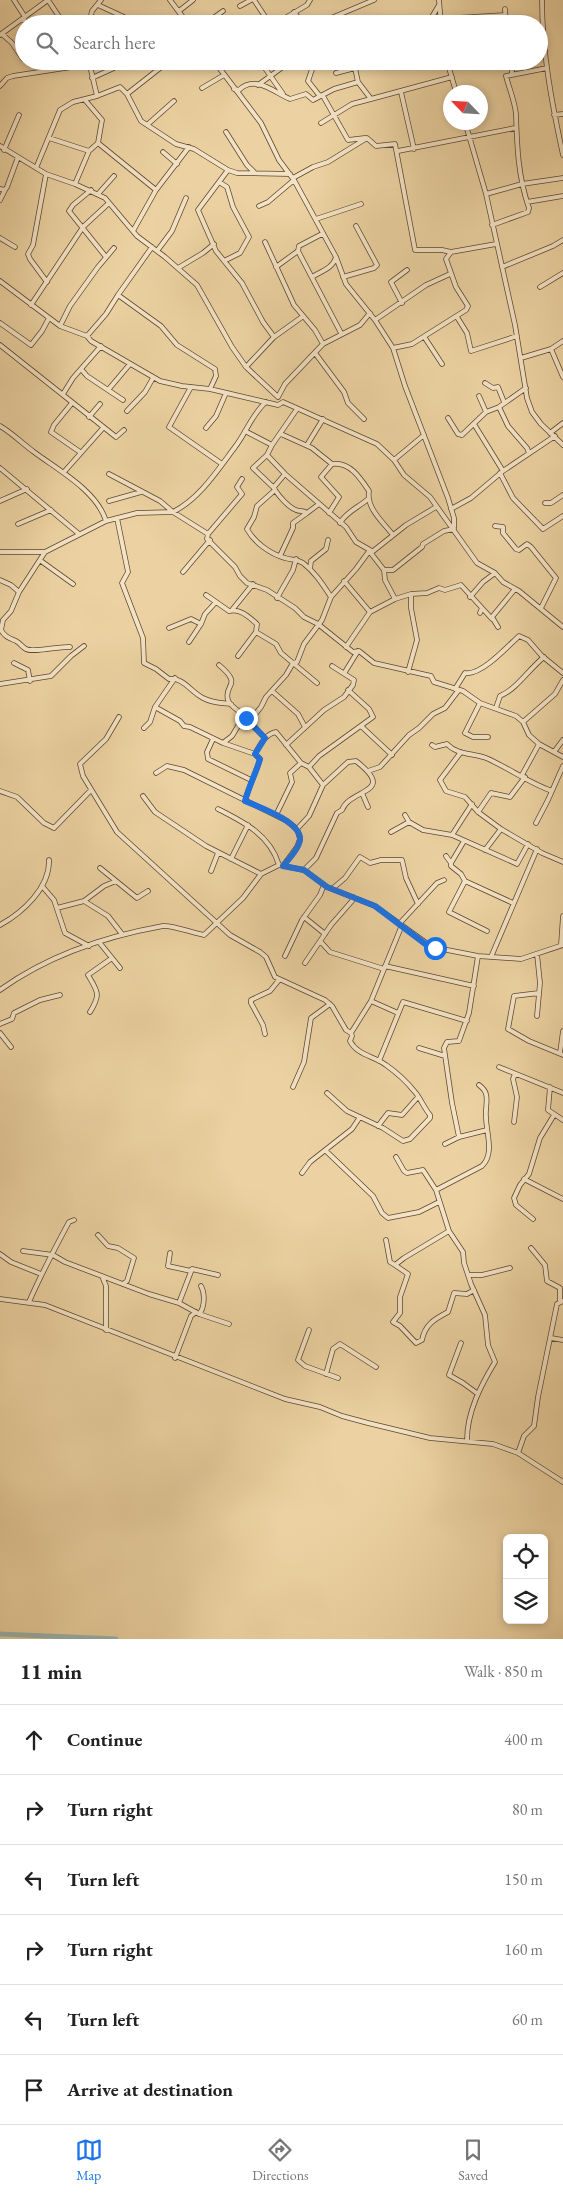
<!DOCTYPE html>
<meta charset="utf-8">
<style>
:root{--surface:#fff;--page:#f6f6f6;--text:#222;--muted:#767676;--line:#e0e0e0;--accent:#1a73e8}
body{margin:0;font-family:"EB Garamond",serif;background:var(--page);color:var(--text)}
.controls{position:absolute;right:15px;bottom:15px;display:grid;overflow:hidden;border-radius:8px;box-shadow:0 2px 8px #0003}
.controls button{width:45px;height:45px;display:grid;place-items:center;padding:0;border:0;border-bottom:1px solid var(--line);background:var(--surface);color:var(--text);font:25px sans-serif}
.compass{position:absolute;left:443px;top:85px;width:45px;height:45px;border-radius:50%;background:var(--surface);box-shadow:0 2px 8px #0003;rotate:295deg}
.stop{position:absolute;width:15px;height:15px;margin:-11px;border:4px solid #1a73e8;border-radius:50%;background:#fff}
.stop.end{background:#1a73e8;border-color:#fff;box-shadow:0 1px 5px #0008}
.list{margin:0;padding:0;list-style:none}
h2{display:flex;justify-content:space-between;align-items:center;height:65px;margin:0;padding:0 20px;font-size:21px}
h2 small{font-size:16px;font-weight:400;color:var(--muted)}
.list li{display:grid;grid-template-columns:32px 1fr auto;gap:15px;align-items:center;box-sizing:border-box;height:70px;padding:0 20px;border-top:1px solid var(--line)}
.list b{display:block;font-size:19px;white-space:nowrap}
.list em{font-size:16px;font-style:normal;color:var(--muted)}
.icon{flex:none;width:28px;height:28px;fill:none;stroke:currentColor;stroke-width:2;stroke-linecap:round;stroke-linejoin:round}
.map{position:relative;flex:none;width:563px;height:1639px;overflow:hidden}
.search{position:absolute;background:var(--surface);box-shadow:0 2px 8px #0003;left:15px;right:15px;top:15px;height:55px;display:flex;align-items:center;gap:12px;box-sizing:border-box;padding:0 18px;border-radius:28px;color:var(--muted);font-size:19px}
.sheet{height:485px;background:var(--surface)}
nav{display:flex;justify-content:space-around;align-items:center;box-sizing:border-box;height:70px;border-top:1px solid var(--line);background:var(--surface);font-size:14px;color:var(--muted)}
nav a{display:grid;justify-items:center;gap:2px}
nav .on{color:var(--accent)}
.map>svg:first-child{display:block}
</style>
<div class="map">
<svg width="563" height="1639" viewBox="0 0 563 1639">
<rect width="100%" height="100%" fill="#ecd2a2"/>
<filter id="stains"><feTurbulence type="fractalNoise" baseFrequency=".004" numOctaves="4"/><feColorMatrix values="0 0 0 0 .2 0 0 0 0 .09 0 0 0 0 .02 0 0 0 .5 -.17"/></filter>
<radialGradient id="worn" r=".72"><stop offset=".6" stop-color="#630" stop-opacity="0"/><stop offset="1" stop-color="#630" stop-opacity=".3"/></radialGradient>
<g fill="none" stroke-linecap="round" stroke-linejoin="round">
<path stroke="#9bb6ae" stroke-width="5" d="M0 1634 116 1639"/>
<g stroke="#5c4833" stroke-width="5.5">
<path id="minor" d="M14 0 25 17
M48 0 64 24
M170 0 188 24
M254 0 270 24
M439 0 441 24
M542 0C542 52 552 104 563 155
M98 5 124 17 123 24
M240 6 251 0
M505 9 506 24
M179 11 193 0
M294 12 303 24
M22 19 29 24
M429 22 439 5
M89 24 92 11 101 0
M205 24 223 11
M275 24 307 5 310 0
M317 24 374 0
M423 24 441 19 505 15
M2 34 12 43 23 59
M0 35 48 0
M92 61 90 66 97 96 120 87 127 94 141 121 176 144 194 149 228 170 237 173 290 174
M214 61 261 123 279 160 294 180 336 257 346 284 375 320 393 348 405 386 448 498 454 518V527
M260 61 283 94
M315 61 308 81 319 95 323 96 348 140 365 138
M386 61 355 68 358 82 371 99 452 77
M447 61 456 92
M511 61 512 73
M218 67 226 61
M336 73 355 68
M92 78 114 68 115 61
M258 85 291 61
M0 86 7 78 13 76 78 66H90
M202 88 224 75
M234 89 239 90C255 74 275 93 290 99L306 94 313 100 334 89 358 82
M401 92 414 149
M127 94 169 61
M554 115 563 114
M465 122 486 194 515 325 527 398 532 412 541 424 563 445
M321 123 352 104 371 99
M147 125 174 101
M226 132 247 165 254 172
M49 138 89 151 98 143 102 120 85 100
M98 143 156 190 133 231
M0 146 46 174 75 184 105 198 137 236 165 257 197 285 232 347 246 367 278 397
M4 150 19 115
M398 151 515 128
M163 152 177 164
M36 168 60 110 73 102 97 96
M228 170 198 210 216 251 242 283 263 322 274 337
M46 174 33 245 28 254 30 259 47 282
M293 178 313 167 328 162 367 138 376 146 395 144 415 250H442L451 252
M219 182 227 187 233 207 249 237 240 253 224 261
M75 184 89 151
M0 189 5 190 7 187 18 157
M91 190 73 205 69 211 106 257
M156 190 189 147
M98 194 114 176
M486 194 522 184 563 178
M0 200 5 190
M527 202 563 196
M259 206 268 202 294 180
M316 219 361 204
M492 225 528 212 529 208C518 177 517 146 516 114 515 102 509 88 506 76L547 68
M0 238 15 247
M265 242 294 305 315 330 323 344
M157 251 172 231 186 198
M298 251 341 333
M276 267 298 251 299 246 322 234
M502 267 553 246 563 240
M178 268 203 253 214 244
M312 277C322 271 333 268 336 257
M343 277 374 268 377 265 356 226
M0 281 60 326 87 336 91 341 160 381 182 386 210 389 278 405 283 402 377 444 394 460 404 475 430 497 477 563 495 573 503 582 519 591 563 627
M540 287 563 273
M118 295 152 247
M402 303 391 282 407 270
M31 305 83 227 109 203
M457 317 467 333 471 351 517 336
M375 320 426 285 450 274
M0 323 31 345 42 331 49 318
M60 326 70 306 98 267 114 248
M87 336 106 314 118 295 161 326 177 345 215 369 216 376 210 389
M425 338 442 364
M0 345 116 437 124 430
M393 348 412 344 466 310 468 306 456 287 446 259 451 252 496 244
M551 349 563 377
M315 353 344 392 348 403 364 419
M521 358 551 349 563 341
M246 367 274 337 302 317
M81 369 87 376 123 400
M485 383 493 388 498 387 504 402
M191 387 169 427 222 464
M108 390 130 364
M63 394 73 378 101 346
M479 396 486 412
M278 397 285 384 323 344 360 325 370 313
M72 403 54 425 51 432 80 452
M499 407 508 426 527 448 529 453
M297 409 272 445 267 455 285 474 346 527 356 542 370 550
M127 411 145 392 153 378
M89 417 100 404
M448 418 458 434 462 435 486 412 499 407 526 388
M474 424 503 471
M0 426C12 433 23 444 34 452 58 470 97 491 106 521
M206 428 216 416 226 393
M245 431 272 445
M550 433 563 423
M281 434 312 448 332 464C350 461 361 479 369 491 366 508 383 522 393 535
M307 445 323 419
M267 455 253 468 274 488
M394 460 424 435
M0 468 79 534
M64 472 103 428
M500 473 513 498 543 529 563 516
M109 474 160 501 173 512C200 498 217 471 235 447 246 433 252 414 266 402
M285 474 274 487 275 490 257 506 254 517 247 529C254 542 270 554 285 558 291 560 297 559 303 563 315 572 323 585 331 597
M275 490C279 496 288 507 296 510 300 512 303 510 307 513L319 504
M0 501 27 489
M109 501 141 492
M545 503H551L563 495
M451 509 471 498 503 471 555 436
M329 513 339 497 321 477 332 464
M117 518 128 572 122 583 143 638 144 663 156 669 169 679C183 677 191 692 203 698 212 703 221 703 231 704
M340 523C346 512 359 507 368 499
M18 524 51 510
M495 526 503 527V533L516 549 519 550 527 544 531 547 556 578 541 608
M208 534 242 494 237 487 242 479
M0 552H45L106 521 137 513 173 512 208 534 207 539 235 567 240 576 247 583 267 590 295 608 304 617 318 624 353 652 359 651 374 663 431 676 434 682 463 691 480 703 516 716 523 722 529 735 539 744 563 757
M45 552 19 592 11 611 3 620 1 630C5 637 9 638 16 641 20 643 22 647 26 649 33 653 59 646 70 647
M370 552 384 570
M280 556 293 528V523L307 513
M41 561 73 584
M310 569 311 561 326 549 328 540
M183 572 210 540
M0 580 11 585 19 592
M344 581 370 612
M206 595 229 611C240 608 249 617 257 624L256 632
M470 597 483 582 495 573
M277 598 293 570 296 559
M395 599 385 580 384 570H393L422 547 423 544 444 531 454 529
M482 608 492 619
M232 610 253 584
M498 627 492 617 515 589
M169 628 191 619 201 624
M189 642 201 624 205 614 216 602
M346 647 370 612 395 599 411 594 427 593 439 588 445 590 461 585 482 608 480 613
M238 656 256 632 276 644 281 653 317 683
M14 663 28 670 30 681
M219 665C244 686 223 684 228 700 230 707 240 710 244 717
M345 672 358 651
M408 672 417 640 411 608V594
M0 684 51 676 71 656 84 646
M455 689 465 673C481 676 508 646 519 636L528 640 542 656 563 673
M272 691 298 714 305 727
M480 703 465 733 473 737H488
M155 707 180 721 184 726 190 727 223 743 232 736 244 716
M496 708 500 696C517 689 529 669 544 657
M119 717 106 739 80 764 83 776 117 832 230 935 260 952 266 957 275 977 325 1000 332 1006 346 1030 351 1033
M249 722 261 707 266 697 286 675 293 663 297 662 304 644 322 620 331 597 356 569 370 550 372 552 406 525 436 507
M249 722 265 738
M523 722 555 694 563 680
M361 726 392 755
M144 728 150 722 155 707 175 678
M213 739 207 752 208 759 251 780
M223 743 255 754 260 759C256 773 249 786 245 801
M286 745 324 710 344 697 353 685 354 680 332 666
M432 745 435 747 447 744C457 755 473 753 486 758 509 768 529 783 552 791
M461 752 440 780 446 791 465 797 478 812 501 829 542 853 563 862
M554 752 563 740
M255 754C260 745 265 734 276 732L301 763 309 767 323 785
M309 767 319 756 373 717 369 709 348 690
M368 771 380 767 409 735 419 728 433 714 445 708 458 691
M156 773 167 766 184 770 287 821 297 829 300 839 297 847 283 866
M522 775 539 744
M0 791 17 797 44 823 54 828 91 790
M362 793 368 807
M143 796 155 812 206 846 261 874
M218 809C244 822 270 835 279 865
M478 812 491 793 510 797 525 777
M276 815 292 782 290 773 301 763
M405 815 409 822 423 830 452 835 515 863 517 864 528 844
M536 823 548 800 563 766
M297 829 309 816 323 785 348 762 356 761C398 794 350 788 342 810L337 813 316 858 304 870
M391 832 409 822
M452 835 472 804
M464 841 451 863V866L461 874 465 881 513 903
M485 850 501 829
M446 856 451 863
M231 859 248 825
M100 868 137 898 148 891
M211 871 218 853
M116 881 104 886 84 901 108 916 122 934
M465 881 449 912 487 931
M42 886 54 900 65 933 89 946
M332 889 345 878 360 857 370 863 381 860H402L406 878 418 904
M57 908 84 901
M304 917 325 934
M400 923 437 883 444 880
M0 925C22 913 50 888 49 860
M321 942 330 952 384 969
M561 945 563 916
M285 956 302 920 320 895 324 885
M491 957 537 849
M112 958 120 968
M305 963 331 925 352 901 353 897
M385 966 474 986
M0 990C47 956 107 936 163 926 172 925 193 933 204 935L243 898 261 874 279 865 304 870 327 887 375 906 432 947 478 956 521 959 563 945
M539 993 514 996 508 1029 529 1041 563 1055
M371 1001 398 1013
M90 1012C101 994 98 992 88 975L112 958 99 942
M537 1016 540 983 537 954
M0 1024 12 1019 14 1013 40 1000 60 995
M0 1033 11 1047
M265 1034 263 1025 251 1003V1000L270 991 279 980
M419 1048 445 1056
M560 1053 563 1031
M379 1061 403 1002 467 1021
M499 1067 563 1093
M293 1087 304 1062 311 1018 330 1004
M550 1087 548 1110 563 1120
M327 1093 347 1111 383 1128 403 1141 410 1139 430 1118V1115C424 1108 421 1099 415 1092 407 1082 396 1072 386 1065 374 1056 357 1055 350 1041L352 1036 351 1033 371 1001 402 925
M514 1122 517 1097 513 1079 515 1074
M378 1126 388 1113 402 1115 418 1097
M459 1137 452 1103 444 1048 447 1042 459 1041 460 1038 469 1013 478 956
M445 1144 459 1137 487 1130
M326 1151 373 1196 382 1213 388 1218 419 1212 439 1202
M396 1157 404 1171 407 1173 423 1170 436 1190 449 1231 463 1252 464 1263 471 1284 485 1315 488 1345 495 1362C481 1385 467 1412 467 1440
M302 1173 310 1162 352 1129 360 1117
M524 1179 563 1199
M436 1190 482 1166C495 1154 486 1132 486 1117 485 1110 488 1101 486 1094 485 1090 483 1088 479 1085
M533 1219 516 1205 514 1198 520 1185 529 1174 540 1138 554 1115
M98 1235 108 1246 118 1248 134 1258 127 1281 123 1284
M386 1240 390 1262 395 1265 404 1258 449 1231
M531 1248 545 1265 547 1281 560 1288V1301
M23 1251 53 1255 65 1262 149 1294 179 1303 199 1314 229 1324
M170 1253 168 1266 191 1271
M0 1254 11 1262 41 1274
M395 1265 408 1274 400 1297V1313L393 1322 400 1326 416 1343 422 1340C425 1324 435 1319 448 1312L454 1293 467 1294 474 1290
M468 1275H482L510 1268
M102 1276 106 1286V1330
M0 1299 45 1305 285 1399 320 1407 342 1416 368 1423 430 1438 493 1444 518 1453 563 1482
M29 1302C41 1274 55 1248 69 1222L74 1220
M179 1303 192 1269 218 1275
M199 1314C205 1308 205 1293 201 1286
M309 1330 298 1360 305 1366 338 1378
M551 1338 563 1340
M461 1343 449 1375 463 1383 478 1394
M175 1358 191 1316 196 1312
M326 1374 333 1349 340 1344 376 1367
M518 1453 524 1436 534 1426 538 1397 557 1304 563 1301"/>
</g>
<use href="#minor" stroke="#f3e2c3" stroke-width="4"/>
</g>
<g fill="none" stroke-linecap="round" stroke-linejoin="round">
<path stroke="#1a73e8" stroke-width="6" d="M246 718 265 738 255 754 260 759C256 773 249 786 245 801 259 807 302 822 300 840 299 849 288 860 283 866L304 870 327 887 375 906 428 946 435 948"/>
</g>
<rect width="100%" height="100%" filter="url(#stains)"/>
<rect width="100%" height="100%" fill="url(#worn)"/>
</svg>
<div class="controls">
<button><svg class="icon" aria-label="locate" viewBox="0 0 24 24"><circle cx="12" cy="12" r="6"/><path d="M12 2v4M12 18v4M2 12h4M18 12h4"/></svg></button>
<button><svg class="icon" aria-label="layers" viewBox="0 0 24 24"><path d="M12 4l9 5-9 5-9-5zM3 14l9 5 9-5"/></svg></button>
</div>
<svg class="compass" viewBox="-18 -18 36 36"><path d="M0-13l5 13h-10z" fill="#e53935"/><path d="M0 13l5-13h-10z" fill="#767676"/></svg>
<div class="stop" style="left:435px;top:948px"></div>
<div class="stop end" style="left:246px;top:718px"></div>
<div class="search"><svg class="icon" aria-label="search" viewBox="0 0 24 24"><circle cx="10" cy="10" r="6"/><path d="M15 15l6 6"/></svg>Search here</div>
</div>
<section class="sheet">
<h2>11 min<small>Walk · 850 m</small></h2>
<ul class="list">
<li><svg class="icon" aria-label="ahead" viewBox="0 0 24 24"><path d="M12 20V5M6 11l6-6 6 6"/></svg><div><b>Continue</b></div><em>400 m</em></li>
<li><svg class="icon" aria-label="right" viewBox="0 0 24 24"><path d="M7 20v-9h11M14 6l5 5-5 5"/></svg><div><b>Turn right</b></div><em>80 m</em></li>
<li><svg class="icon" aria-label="left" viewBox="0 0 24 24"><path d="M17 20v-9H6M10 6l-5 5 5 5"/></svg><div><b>Turn left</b></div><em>150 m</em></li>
<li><svg class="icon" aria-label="right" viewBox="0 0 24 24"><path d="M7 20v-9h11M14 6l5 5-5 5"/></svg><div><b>Turn right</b></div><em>160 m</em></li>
<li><svg class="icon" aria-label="left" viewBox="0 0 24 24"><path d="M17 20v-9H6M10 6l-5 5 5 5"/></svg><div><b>Turn left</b></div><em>60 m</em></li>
<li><svg class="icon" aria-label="arrive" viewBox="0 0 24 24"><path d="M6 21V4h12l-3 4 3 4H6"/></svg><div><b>Arrive at destination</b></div></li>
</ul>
</section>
<nav>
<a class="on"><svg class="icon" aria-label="map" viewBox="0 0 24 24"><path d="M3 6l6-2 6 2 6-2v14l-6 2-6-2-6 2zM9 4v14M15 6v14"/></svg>Map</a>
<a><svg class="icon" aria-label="directions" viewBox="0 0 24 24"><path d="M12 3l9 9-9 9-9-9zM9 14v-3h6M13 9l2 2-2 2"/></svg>Directions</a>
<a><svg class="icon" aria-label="saved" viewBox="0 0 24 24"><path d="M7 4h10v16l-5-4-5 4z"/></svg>Saved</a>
</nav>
